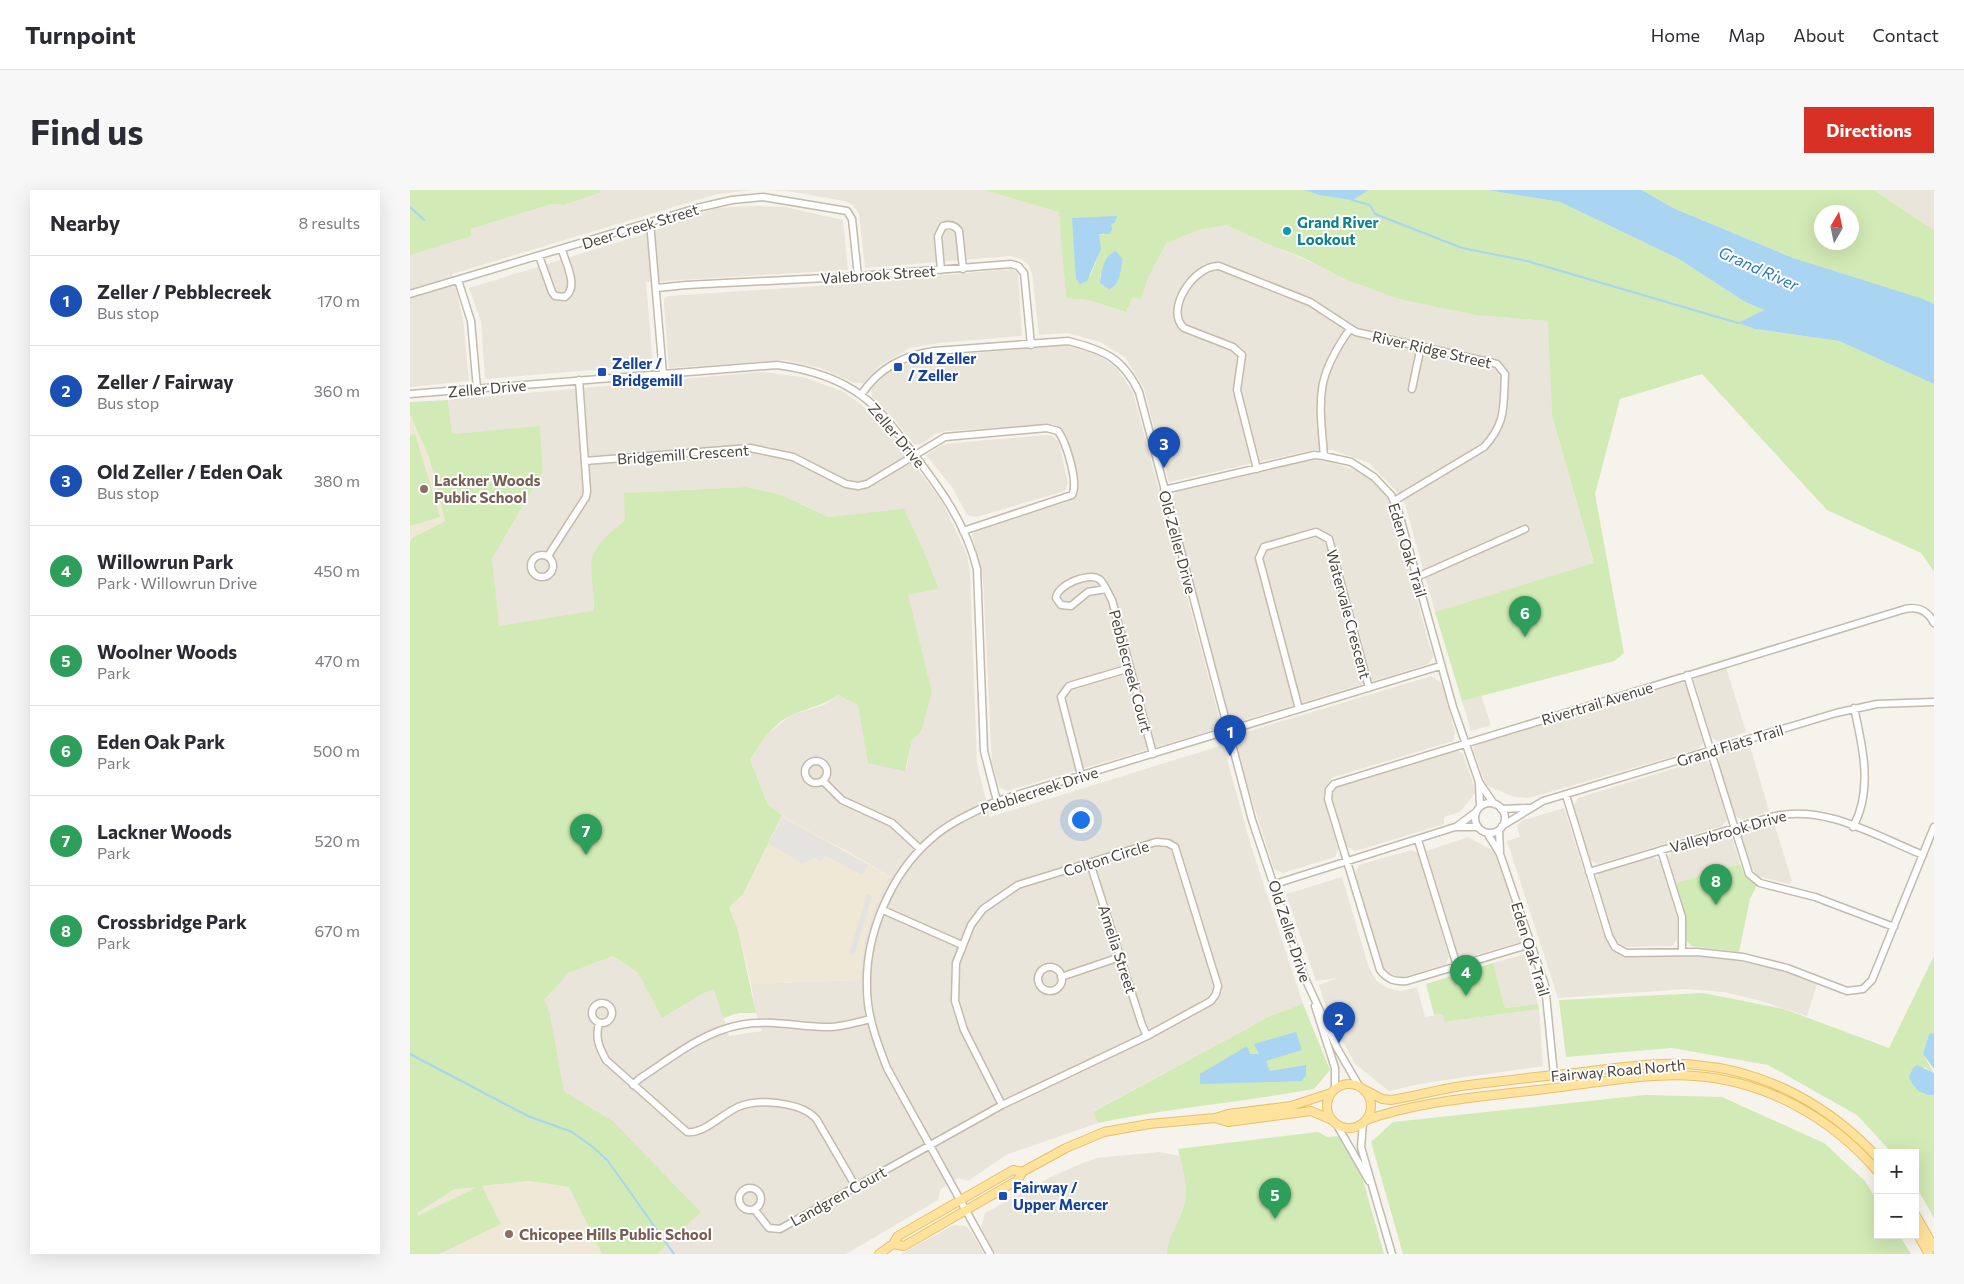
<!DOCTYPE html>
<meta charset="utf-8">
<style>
:root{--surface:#fff;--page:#f7f7f7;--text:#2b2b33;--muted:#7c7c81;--line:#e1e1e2;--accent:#d93025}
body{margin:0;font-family:Commissioner,sans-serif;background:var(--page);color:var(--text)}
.controls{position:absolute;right:15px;bottom:15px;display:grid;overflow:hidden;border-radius:0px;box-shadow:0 5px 20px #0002}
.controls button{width:45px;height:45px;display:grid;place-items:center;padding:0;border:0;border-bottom:1px solid var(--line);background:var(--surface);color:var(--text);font:25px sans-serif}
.compass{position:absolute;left:1404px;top:15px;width:45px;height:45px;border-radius:50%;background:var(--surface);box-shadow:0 5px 20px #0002;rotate:9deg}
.you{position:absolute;left:670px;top:629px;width:18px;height:18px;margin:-12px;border:4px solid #fff;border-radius:50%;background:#1a73e8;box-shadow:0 0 0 8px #1a73e833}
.badge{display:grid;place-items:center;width:32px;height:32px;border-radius:50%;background:var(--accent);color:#fff;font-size:16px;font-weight:700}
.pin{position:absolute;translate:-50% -41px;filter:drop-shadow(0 1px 2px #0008)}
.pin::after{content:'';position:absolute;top:26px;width:18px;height:15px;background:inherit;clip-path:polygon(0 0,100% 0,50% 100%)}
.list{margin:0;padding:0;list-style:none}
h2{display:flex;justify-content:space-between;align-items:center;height:65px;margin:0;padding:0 20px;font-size:21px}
h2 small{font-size:16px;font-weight:400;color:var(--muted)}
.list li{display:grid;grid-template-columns:32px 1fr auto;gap:15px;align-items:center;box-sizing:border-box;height:90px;padding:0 20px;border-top:1px solid var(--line)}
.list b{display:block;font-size:19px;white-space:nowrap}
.list p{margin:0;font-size:16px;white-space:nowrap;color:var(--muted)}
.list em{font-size:16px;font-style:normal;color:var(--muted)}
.map{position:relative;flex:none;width:1524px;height:1064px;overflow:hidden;border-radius:0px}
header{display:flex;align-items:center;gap:30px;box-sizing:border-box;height:70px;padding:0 25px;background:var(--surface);border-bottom:1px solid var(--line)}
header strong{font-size:24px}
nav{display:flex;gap:28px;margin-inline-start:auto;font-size:18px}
.intro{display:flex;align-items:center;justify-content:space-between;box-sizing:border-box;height:120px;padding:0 30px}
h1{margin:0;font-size:35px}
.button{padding:12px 22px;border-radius:0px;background:var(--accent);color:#fff;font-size:18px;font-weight:700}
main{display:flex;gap:30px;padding:0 30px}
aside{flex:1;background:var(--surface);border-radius:0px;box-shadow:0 5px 20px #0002}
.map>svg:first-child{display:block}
</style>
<header>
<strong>Turnpoint</strong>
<nav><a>Home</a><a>Map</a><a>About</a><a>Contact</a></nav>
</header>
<div class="intro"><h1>Find us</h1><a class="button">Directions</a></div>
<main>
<aside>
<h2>Nearby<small>8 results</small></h2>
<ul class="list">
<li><span class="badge" style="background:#1a4fb4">1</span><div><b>Zeller / Pebblecreek</b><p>Bus stop</p></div><em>170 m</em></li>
<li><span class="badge" style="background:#1a4fb4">2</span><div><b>Zeller / Fairway</b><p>Bus stop</p></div><em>360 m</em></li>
<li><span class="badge" style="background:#1a4fb4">3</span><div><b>Old Zeller / Eden Oak</b><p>Bus stop</p></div><em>380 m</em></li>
<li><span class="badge" style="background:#2e9e5b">4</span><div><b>Willowrun Park</b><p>Park · Willowrun Drive</p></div><em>450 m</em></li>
<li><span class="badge" style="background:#2e9e5b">5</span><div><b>Woolner Woods</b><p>Park</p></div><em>470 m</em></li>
<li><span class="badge" style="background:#2e9e5b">6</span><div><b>Eden Oak Park</b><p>Park</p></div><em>500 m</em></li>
<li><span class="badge" style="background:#2e9e5b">7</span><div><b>Lackner Woods</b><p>Park</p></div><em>520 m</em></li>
<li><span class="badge" style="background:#2e9e5b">8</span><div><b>Crossbridge Park</b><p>Park</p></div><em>670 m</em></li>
</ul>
</aside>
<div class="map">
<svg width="1524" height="1064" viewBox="0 0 1524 1064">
<rect width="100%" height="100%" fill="#f6f3ec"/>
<path fill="#eae5da" d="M192 0H342L307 4 42 84 53 129 59 191 0 197V58L142 14 154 15 189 3Z
M356 0H574L650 22 656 108 677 110 715 122 722 108 731 109 738 88 756 54 788 40 817 35 855 53 989 109 1079 126 1139 131 1142 226 1184 374 1025 422 995 314 987 302 959 273 923 260H903L759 292 734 199 715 167 690 152 658 143 629 145 622 83 618 74 611 69 600 66 455 78 449 24 443 15 434 11 377 1Z
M1464 0H1524V40Z
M344 16 375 17 433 30 438 80 236 92 243 175 75 189 71 131 59 98 232 45 306 18Z
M602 79 608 83 612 146 529 153 500 158 471 175 454 193H444L410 178 375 170 259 178 254 116V109L258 106 438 94Z
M647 155 674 158 693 168 707 179 723 202 810 531 807 539 597 601 589 597 582 573 573 390 562 345 567 339 657 312 665 304 668 289 657 246 652 239 643 234 536 241 525 244 512 254H504L478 222 462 207 461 199 481 180 507 169Z
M351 182 393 187 432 201 449 213 468 230 490 256 532 311 557 365 560 382 567 573 580 627 813 555 841 656 893 814 862 825 684 921 688 933 596 965 558 991 548 988 531 999 528 1010 436 1064H247L291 1022 203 931 154 901 134 810 159 783 203 766 228 783 252 827 290 805 305 799 319 846 352 841 346 823 341 794 449 790 454 752 462 722 479 686 439 662 382 632 358 615 340 570 356 545 381 525 414 515 428 505 462 521 496 580 502 551 512 540 522 502 497 405 529 399 516 366 494 320 418 327 372 305 336 297 215 303V329L186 358 183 421 180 424 88 436 82 369 133 281 130 237 42 244 38 210Z
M638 245 643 246 649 253 658 293 655 301 566 327 557 325 542 297 516 265 532 255 543 253Z
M902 270 918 271 950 282 965 293 977 307 984 323 1020 458 1023 462V467L1018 474 828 532 818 527 761 311 766 302Z
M1316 477 1336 542 1309 552 1301 547 1284 490 1289 484Z
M1021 486 1031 492 1045 542 1043 551 924 587 919 591 913 606 928 659 925 667 873 683 864 679 829 569 825 552 829 544Z
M1267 490 1276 495 1293 553 1288 559 1119 608 1104 607 1076 595 1063 559 1067 553Z
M1071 505 1081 535 1061 541 1052 511Z
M1340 556 1359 621 1332 630 1325 626 1308 572 1311 562Z
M1045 559 1053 564 1066 602 1050 622 1034 627V634L946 661 937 657 922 606 928 595Z
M1294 569 1300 574 1317 630 1312 636 1188 674 1180 670 1164 616 1168 608Z
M1154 618 1193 743 1198 754 1207 763 1219 766 1265 764 1295 766 1337 771 1381 784 1407 794 1397 826 1347 810 1314 802 1276 799 1148 808 1097 651 1110 647 1107 636 1111 631Z
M1363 630 1382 691 1379 694 1348 686 1342 679 1331 645 1335 638Z
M1314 644 1322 648 1330 674 1266 693 1258 667 1263 660Z
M1058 647 1084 661 1114 743 1110 752 1055 768 1047 764 1016 661Z
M1001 660 1008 663 1039 767 1036 774 993 787H987L974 779 945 683 949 675Z
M1244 667 1250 671 1267 727V749L1262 756 1213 757 1203 747 1186 689 1189 682Z
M932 687 959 778 966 790 977 798 991 801 1007 797 1015 827 1033 824 1034 832 1129 819 1133 876 1014 893 979 901 945 874 918 824 909 795 928 788 906 791 876 704Z
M1115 764 1128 814 1095 818 1083 773Z
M749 962 770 966 778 1002 757 1064H585L571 1038 575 1023 641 987 668 975 686 968Z
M544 1035 556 1036 560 1040 574 1064H491Z"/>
<path fill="#efe8d6" d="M0 224 19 267 35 331 2 348 0 352Z
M372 625 479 686 462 722 454 752 449 790 341 794 328 740 319 716 333 704Z
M119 991 159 997 192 1064H26L6 1023 45 999Z"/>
<path fill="#d2eab5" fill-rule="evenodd" d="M0 0H192L189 3 154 15 142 14 61 39V46L0 65Z
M574 0H894L909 5 941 9 959 0H1077L1150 12 1269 69 1335 112 1354 120 1329 133 1345 139 1429 151 1524 194V382L1511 363 1417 320 1292 184 1210 209 1185 304 1214 463 1204 471 1052 511 1025 422 1184 373 1142 226 1138 131 1066 125 989 109 937 90 896 69 855 53 817 35 788 40 756 54 738 88 731 109 722 108 716 122 677 110 656 108 649 22ZM662 28 701 34 694 45 689 43 686 72 680 86ZM700 66 713 70 707 93 694 95 690 93V86Z
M1232 0H1464L1524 40V114L1383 68 1263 18ZM1412 22H1442V52H1412Z
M38 210 42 244 130 236 133 281 82 369 89 436 183 421C186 404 178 379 183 365 187 352 206 339 215 329L214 303 336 297 372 305 418 327 494 319 516 366 529 399 498 405 522 502 512 540 502 551 495 581 458 573 448 515 428 505C411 517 399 517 382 525 362 534 351 552 340 570L358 615 372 625 333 704 319 717 328 740 346 823H329L313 828 304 799 290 805 252 828 228 783 203 766 159 783 134 810 139 821 154 901 203 931 291 1022 247 1064H192L159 997 119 991 72 996 91 1034 29 1064H0V352L2 348 35 331 19 267 0 224V212ZM67 997 8 1026 7 1023 45 999Z
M5 244 30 327 0 336V245Z
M1330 674 1334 684 1347 695 1340 709 1329 762 1281 756 1276 750V727L1266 693Z
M1524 766V843L1519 844 1513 864 1524 883 1514 877 1504 897 1513 904 1524 905V1028L1505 995V963H1482L1447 925 1358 875 1262 858 1156 867 1149 810 1293 803 1374 819 1479 858Z
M1083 773 1095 818 1128 814 1129 819 1034 832 1033 824 1024 825 1016 794Z
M893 814 920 880 904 899C832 912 759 918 688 933L683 922 862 825Z
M1235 905 1312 907 1414 953 1455 991 1468 1012V1045H1489L1501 1064H993L961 952 983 932Z
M908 942 917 947 931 946 943 955 974 1064H757C758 1043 776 1024 776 1001 776 988 771 972 768 959Z"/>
<path fill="#e5e3e0" d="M373 628 458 675 452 685 415 665 412 671 405 668 392 673 363 656 359 653Z
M457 704 462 706 444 766 439 764Z"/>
<path fill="#a9d4f2" d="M894 0H959L942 10 909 5Z
M1077 0H1232L1263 18 1383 68 1513 109 1524 114V194L1429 151 1345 139 1328 133 1354 120 1335 112 1269 69 1150 12Z
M707 26 705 32 701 34 702 40 699 44H689L691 59 677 91 670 94 666 89 662 28Z
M706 61 713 70C710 80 711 95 699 99L690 93C691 81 694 65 706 61Z
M886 842 892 860 856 871 860 881 896 875V885L892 891 790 894V884L837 856 840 864H849L844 854Z
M1524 843V879L1513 864 1519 844Z
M1507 875 1524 883V905C1511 906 1503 898 1499 887L1503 878Z"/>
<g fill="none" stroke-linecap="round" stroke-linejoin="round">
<path stroke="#a9d4f2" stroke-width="2" d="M942 10 960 15 965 24 1052 58 1117 71 1328 133
M0 17 14 30
M0 864 118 926 162 942 183 957 198 971 264 1064"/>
<g stroke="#c2bbae" stroke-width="9">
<path id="minor" d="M240 32 253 184
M129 66 142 102 145 106 155 107C169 97 156 74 152 60
M531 80 528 46 533 36C540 34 545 35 549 41L553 79
M48 90 61 131 67 199
M247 98 276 95 436 87 601 74 608 76 614 83 621 155
M0 104 287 18 322 10 353 7 437 21 442 29 448 86
M1002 199 1011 156
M0 204 367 175C397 179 427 187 452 206 470 219 483 237 496 254 526 293 555 330 567 379L574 561 587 611
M451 205C469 178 492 166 524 161L658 151C694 160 713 168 729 202L842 630 894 786 927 858 949 896
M914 266C909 207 905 188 940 139
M175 271 340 258 383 267 436 294 448 296 457 294 535 247 637 238 648 241C656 252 669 293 662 305L553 341
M847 279 827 200 832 165 823 157 774 138C754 120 784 75 809 76L900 112 946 142 1087 174 1095 184C1093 216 1097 232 1074 257L984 311
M754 300 904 265 914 266 941 272 964 287 981 305 988 320 1043 517 1069 592 1084 614
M121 376a11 11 0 1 1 22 0a11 11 0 1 1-22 0Z
M138 366 176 307 177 301 169 190
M1007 387 1115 339
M696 399 678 402 661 416 651 415 646 408C647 395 678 382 689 389 695 393 698 404 702 410L743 564
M1277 485 1339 684 1350 693 1405 707 1484 737
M889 519 849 368 854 357 906 342 919 349 959 498
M395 582a11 11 0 1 1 22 0a11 11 0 1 1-22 0Z
M671 585 651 507 659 496 720 478
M413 591 432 610 482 633 510 659
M1069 593 1070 617
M1156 605 1199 746 1205 757 1216 763 1287 762 1333 767 1377 778 1437 801 1453 799 1462 790 1524 637
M1065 628a15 15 0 1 1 30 0a15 15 0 1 1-30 0Z
M1091 619 1119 618
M1092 636 1133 611 1426 523 1467 514 1524 512
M1046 637 1066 622
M1443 637C1463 601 1453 557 1444 518
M1089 640 1090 663
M1077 643 1090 664 1135 795 1144 885
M1008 650 1047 776
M1251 660 1272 727V761
M680 673 732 835 737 846
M1179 682 1361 627C1413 613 1466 646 1513 665
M865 694 1045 637H1068
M473 720 552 755
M1121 754 997 791C985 792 978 790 970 780L918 609 919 600 924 594 1495 419C1508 416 1518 421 1524 433
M628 789a12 12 0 1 1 24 0a12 12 0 1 1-24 0Z
M651 787 710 767
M182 823a10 10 0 1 1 20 0a10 10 0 1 1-20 0Z
M905 816 925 878V899
M189 833C185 848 189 857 196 870L277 942C294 944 312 924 328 917 348 908 393 912 407 930L446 997
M223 895 229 889C260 869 292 842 330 835 359 829 390 837 419 837 432 837 447 832 461 829
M953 933 951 957 982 1064
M927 935 959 991
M329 1009a11 11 0 1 1 22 0a11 11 0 1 1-22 0Z
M344 1019 359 1038 370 1039 592 915 737 846 801 811 806 804 808 796 765 657 758 653 746 652 608 695 573 719 561 735 546 773 545 811 554 840 592 915
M580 1064 477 878C467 852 457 826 457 798 455 744 481 684 521 649 540 632 564 622 587 611L1030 476"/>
</g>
<g stroke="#e6c16a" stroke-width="10">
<path id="major" d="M917 916a22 22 0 1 1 44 0a22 22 0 1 1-44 0Z
M955 900 972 909 981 910C1007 906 1033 898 1059 895 1097 890 1135 886 1173 882 1210 878 1249 871 1286 875 1357 881 1420 916 1468 968
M805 928 818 932 901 921 922 930
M956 930C1010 911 1070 907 1127 900 1176 895 1236 882 1285 886 1356 891 1422 928 1468 982
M1505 1024 1524 1057
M1505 1040 1519 1064
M483 1054 494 1056 608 990 612 982 656 958 694 942 739 934 805 928 818 924 881 916 921 903
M469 1064 483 1054 488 1046 603 980 612 982"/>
</g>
<use href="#minor" stroke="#fff" stroke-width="6"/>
<use href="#major" stroke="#ffe39c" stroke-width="8"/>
</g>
<circle fill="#0f9aa8" stroke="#fff" stroke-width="2" cx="877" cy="41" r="5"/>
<g fill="#1a4fb4" stroke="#fff" stroke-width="2">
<rect x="483" y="172" width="10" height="10" rx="2.5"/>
<rect x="187" y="177" width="10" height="10" rx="2.5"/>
<rect x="588" y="1001" width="10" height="10" rx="2.5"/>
</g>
<g fill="#8d6e63" stroke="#fff" stroke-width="2">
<circle cx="14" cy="299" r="5"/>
<circle cx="99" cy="1044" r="5"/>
</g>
<g text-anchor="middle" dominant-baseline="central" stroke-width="4" stroke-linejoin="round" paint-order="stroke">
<g font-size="15" font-weight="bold" fill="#0d838f" stroke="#fff" text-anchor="start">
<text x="887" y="32">Grand River<tspan x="887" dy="17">Lookout</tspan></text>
</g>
<g font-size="15" fill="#4b4439" stroke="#fff">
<text transform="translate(230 36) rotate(-17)">Deer Creek Street</text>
<text transform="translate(468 84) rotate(-4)">Valebrook Street</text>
<text transform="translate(1022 159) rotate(13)">River Ridge Street</text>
<text transform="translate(77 198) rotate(-5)">Zeller Drive</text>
<text transform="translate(487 245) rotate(50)">Zeller Drive</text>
<text transform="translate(273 264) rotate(-4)">Bridgemill Crescent</text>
<text transform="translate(768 352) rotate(75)">Old Zeller Drive</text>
<text transform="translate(998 360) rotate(73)">Eden Oak Trail</text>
<text transform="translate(939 424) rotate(75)">Watervale Crescent</text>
<text transform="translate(721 481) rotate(75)">Pebblecreek Court</text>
<text transform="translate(1187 513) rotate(-17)">Rivertrail Avenue</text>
<text transform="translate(1320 555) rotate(-17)">Grand Flats Trail</text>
<text transform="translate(629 600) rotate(-18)">Pebblecreek Drive</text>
<text transform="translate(1318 641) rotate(-16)">Valleybrook Drive</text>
<text transform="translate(696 668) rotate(-17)">Colton Circle</text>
<text transform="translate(880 741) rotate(72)">Old Zeller Drive</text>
<text transform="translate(708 759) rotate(72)">Amelia Street</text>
<text transform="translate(1121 759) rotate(73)">Eden Oak Trail</text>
<text transform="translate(1208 880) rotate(-5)">Fairway Road North</text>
<text transform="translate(428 1006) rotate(-29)">Landgren Court</text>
</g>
<g font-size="15" font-weight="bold" fill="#164399" stroke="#fff" text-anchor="start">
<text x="498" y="168">Old Zeller<tspan x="498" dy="17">/ Zeller</tspan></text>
<text x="202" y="173">Zeller /<tspan x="202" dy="17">Bridgemill</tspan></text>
<text x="603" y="997">Fairway /<tspan x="603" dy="17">Upper Mercer</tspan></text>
</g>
<g font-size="15" font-weight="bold" fill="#785e54" stroke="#fff" text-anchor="start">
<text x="24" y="290">Lackner Woods<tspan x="24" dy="17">Public School</tspan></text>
<text x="109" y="1044">Chicopee Hills Public School</text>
</g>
<g font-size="16" font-style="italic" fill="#2e7ab2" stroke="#fff">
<text transform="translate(1349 78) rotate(24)">Grand River</text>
</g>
</g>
</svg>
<div class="controls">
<button>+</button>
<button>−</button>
</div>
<svg class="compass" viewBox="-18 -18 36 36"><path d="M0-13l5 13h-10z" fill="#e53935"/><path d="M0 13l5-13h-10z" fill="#7c7c81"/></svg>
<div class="you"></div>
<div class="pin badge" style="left:820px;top:566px;background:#1a4fb4">1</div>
<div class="pin badge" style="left:929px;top:853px;background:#1a4fb4">2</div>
<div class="pin badge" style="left:754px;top:278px;background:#1a4fb4">3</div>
<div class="pin badge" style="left:1056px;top:806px;background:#2e9e5b">4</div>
<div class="pin badge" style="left:865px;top:1029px;background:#2e9e5b">5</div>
<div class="pin badge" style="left:1115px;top:447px;background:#2e9e5b">6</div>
<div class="pin badge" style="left:176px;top:665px;background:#2e9e5b">7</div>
<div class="pin badge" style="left:1306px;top:715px;background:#2e9e5b">8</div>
</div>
</main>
